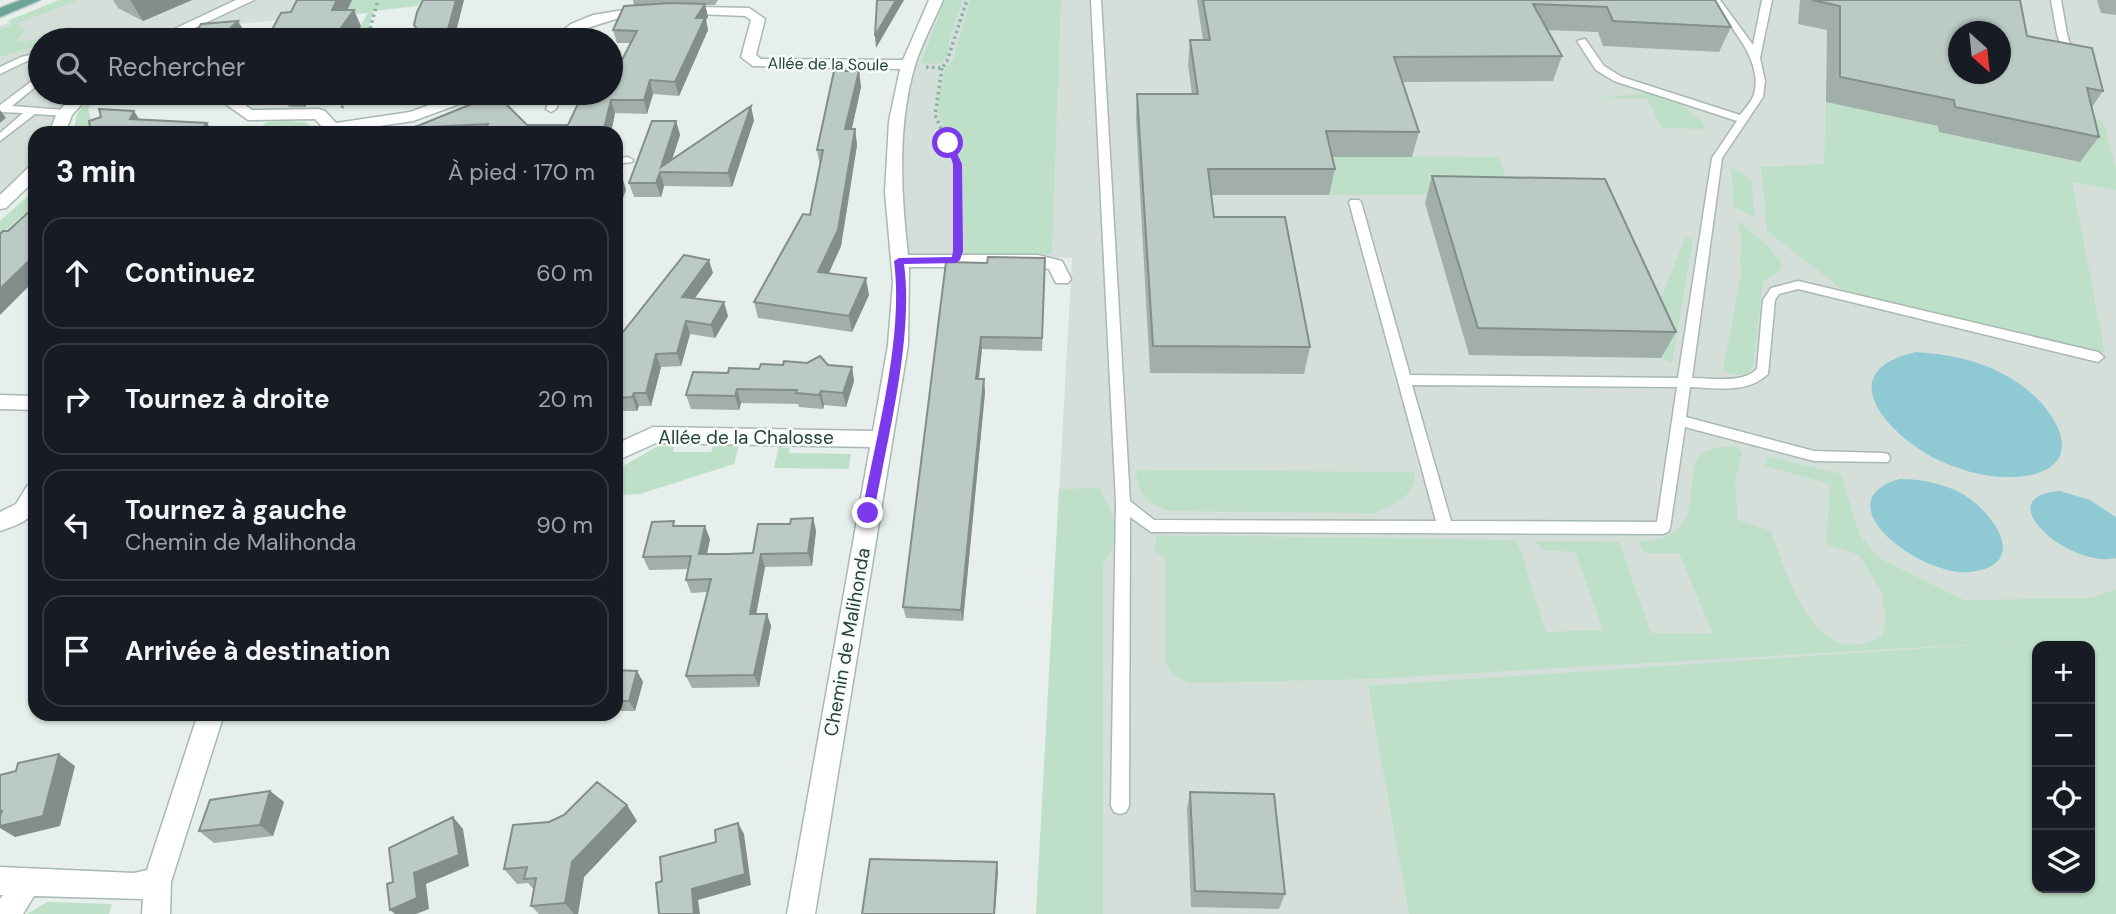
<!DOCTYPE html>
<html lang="fr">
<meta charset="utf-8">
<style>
:root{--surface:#171b24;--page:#242831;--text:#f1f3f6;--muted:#9ea1a6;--line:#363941}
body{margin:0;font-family:"DM Sans",sans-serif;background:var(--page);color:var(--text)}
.controls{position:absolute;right:21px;bottom:21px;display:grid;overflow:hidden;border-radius:14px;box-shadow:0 2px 5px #0004}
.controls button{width:63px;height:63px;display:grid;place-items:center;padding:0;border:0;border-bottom:2px solid var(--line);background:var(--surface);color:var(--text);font:35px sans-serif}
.compass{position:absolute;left:1948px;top:21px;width:63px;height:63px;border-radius:50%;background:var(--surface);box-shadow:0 2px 5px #0004;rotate:153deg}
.stop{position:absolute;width:21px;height:21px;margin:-16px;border:5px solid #7c3aed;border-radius:50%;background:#fff}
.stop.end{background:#7c3aed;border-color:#fff;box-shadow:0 2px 7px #0008}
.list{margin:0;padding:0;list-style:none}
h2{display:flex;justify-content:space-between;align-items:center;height:91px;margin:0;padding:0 28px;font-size:30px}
h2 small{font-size:23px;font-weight:400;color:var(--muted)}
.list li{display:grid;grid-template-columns:46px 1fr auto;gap:21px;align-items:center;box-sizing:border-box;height:112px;margin:0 14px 14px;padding:0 14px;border:2px solid var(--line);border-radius:21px}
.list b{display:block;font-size:26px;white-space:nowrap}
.list p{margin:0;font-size:23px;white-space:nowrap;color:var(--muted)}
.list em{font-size:23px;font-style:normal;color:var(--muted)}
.icon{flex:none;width:38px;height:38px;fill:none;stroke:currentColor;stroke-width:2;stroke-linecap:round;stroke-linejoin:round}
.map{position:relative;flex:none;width:2116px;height:914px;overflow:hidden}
.search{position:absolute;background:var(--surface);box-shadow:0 2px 5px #0004;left:28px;top:28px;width:595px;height:77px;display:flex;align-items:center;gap:18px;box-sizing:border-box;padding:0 24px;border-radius:38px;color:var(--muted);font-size:26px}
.panel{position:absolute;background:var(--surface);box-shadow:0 2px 5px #0004;left:28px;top:126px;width:595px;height:595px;border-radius:21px}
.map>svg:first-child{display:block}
</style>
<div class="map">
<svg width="2116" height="914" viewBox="0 0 2116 914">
<rect width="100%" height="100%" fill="#e6efeb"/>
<path fill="#d4dfda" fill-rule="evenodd" d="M69 0H377L369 12 182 29 158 40H40V93H84L65 113 57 133H35V171L0 204V26Z
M936 0H2116V914H1036L1072 258 898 257 897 121ZM1958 32H2000V74H1958ZM2037 646H2090V888H2037Z"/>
<path fill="#bfe0c8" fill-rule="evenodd" d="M59 0H78L16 24 26 30 16 41 40 40V45L0 57V30L14 24 7 21Z
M352 0H422L417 6 374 11 364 40H351L368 13 304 18Z
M945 0H963L950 37 947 57 939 64 921 63Z
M970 0H1061L1052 254 960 255 963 200 960 165 958 155 942 125 938 113 939 93 945 69 954 58Z
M1647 93 1682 105 1706 125 1702 129 1662 128 1647 99 1598 98Z
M100 94 88 108 94 133H73L77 114 93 95Z
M1826 102 1938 126 1939 132 2079 162 2069 113 2103 121 2116 169V190L2072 182 2105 353 1865 297 1839 287 1767 231 1761 167 1824 164Z
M283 121 305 122 310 126 312 133H235L259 130 266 122Z
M1321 156 1498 157 1517 204 1429 195H1329Z
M1731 167 1751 180 1755 217 1734 207Z
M29 195 35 196V204L0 236V221Z
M1737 220 1769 247 1782 264 1780 271 1763 281 1753 366C1746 379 1736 374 1723 371L1742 269 1740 264 1742 240Z
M1685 238 1693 239 1672 363 1661 358 1649 329Z
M713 445H739L734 464 640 494 616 495V470L658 446H674L673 452H711Z
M1735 446 1742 452 1735 482 1738 520 1771 531C1787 575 1815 675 1882 636L1886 619 1881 590 1859 555 1826 544 1830 484 1765 466 1767 456 1841 474 1860 536 1881 559 1964 600 2091 598 2116 589V914H1409L1368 686 2033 641 1367 679 1189 683 1173 675 1166 664V558L1154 551 1157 535 1517 540 1546 632 1603 630 1575 552 1541 550 1536 541 1619 542 1651 633 1713 634 1679 553H1644L1638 542C1696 538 1688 509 1695 462 1704 448 1719 447 1735 446ZM2037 646H2090V888H2037Z
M779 447 790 448 789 453 851 454 849 469 774 468Z
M1136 470 1415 472C1415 497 1395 504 1375 513L1169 511C1147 503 1137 494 1136 470Z
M1099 488C1115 519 1126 533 1103 564V914H1036L1059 489Z
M47 902 112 904 109 914H27Z"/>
<path fill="#8ec9d4" d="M1916 352C1947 354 1975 359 2003 374 2058 401 2101 478 2005 477 1983 477 1958 469 1938 460 1890 436 1828 372 1916 352Z
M1899 479C1921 479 1941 483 1961 493 1993 511 2032 565 1970 572 1922 577 1821 503 1899 479Z
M2060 491 2090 500 2116 517V558C2069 569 1986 496 2060 491Z"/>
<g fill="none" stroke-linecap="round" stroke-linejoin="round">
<g stroke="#a8b8b2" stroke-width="3">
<path id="service" d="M1091 0H1101L1130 501 1154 520 1436 521 1349 202 1351 200H1359L1361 202 1410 375 1678 378 1712 158 1737 121 1614 81 1596 70 1577 41 1585 39 1604 66 1622 77 1740 115C1744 110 1750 103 1753 97 1766 63 1729 24 1710 0H1720L1753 45 1762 0H1772L1760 58 1765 81 1763 97 1722 158 1692 378C1711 378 1742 384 1757 369L1763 300 1771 288 1798 281 2098 352 2104 357 2098 362 1798 289 1779 294 1775 300 1768 374C1748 394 1716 388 1690 387L1686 417 1814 451 1883 453 1888 454 1890 458 1888 462 1814 461 1685 427 1670 528 1668 532 1663 534 1151 532 1130 517 1129 806 1126 812 1120 814 1114 812 1111 806 1116 503ZM1412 385 1677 387 1657 522 1451 521Z
M2051 0H2061L2067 34 2075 60 2073 62 2065 60 2057 34Z
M40 53V59L27 61 0 74V67L21 57Z
M40 75V83L12 106 65 110 70 113 65 116 35 114 0 141V133L23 113 0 112V105Z
M552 93H562L556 109 551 112 546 109Z
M628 157 633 160 632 162 616 164V158Z"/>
</g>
<g stroke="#a8b8b2" stroke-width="3">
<path id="minor" d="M236 0H254L169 40H151Z
M929 0H943C934 21 922 43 915 65 897 127 901 193 908 255H1038L1062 261 1071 279 1068 283H1056L1049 269 1038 267H909L908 345 815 914H787L870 447 656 443 616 461V444L653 427 873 431 888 345 893 282 885 192 889 121 900 69 753 66 741 57 751 20 745 16 674 13 622 17 581 30 567 40H551L571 24 593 15 648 6 749 8 765 19 756 55 761 59 903 60Z
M76 93H92L72 115 65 133H49L57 113Z
M220 93H234L233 96 252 110 319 109 325 111 336 123 410 112 462 93H484L481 96 413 121 332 133 326 131 315 119 248 120 220 100 217 97Z
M35 166V180L6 208 0 209V195L29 167Z
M0 395 35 396V410L0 409Z
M35 484C35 517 33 520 0 531V512L16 504 27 486Z
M198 714H224L171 882 170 914H142L143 899 34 896 23 914H0V899L3 895H0V867L134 873 147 870Z"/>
</g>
<g stroke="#c2cac8" stroke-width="3">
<path id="primary" d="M21 0H40L0 17V8Z"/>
</g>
<path stroke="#86b3a5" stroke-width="3.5" stroke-dasharray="2.5 3.5" stroke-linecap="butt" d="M367 40 378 0
M926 67 942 68 947 61 967 0
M942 68 935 115 957 164 958 237
M342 108 348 93"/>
<path stroke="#86b3a5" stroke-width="4.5" stroke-dasharray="3.5 5" stroke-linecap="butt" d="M958 236V243"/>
<use href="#service" fill="#fff" fill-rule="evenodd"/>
<use href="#minor" fill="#fff" fill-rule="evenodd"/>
<use href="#primary" fill="#6aa596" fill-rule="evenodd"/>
</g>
<path fill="#a1aea9" d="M113 0H192L143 21 118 8Z
M633 0H718L715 5H705L708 17 706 20 708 30 679 96 653 94 647 114 615 113 611 133H396L420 125 496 94 527 125H568L611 81 631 43H617L613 30 634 6Z
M1197 0H1715L1731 27 1719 52 1603 46 1598 32 1547 30 1562 56 1553 81 1403 82 1419 132 1412 157H1332L1335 169 1329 195H1211L1214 217 1310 347 1304 374 1150 373 1136 119 1137 94H1192L1188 65 1190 40H1203Z
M1800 0H2020L2027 36 2103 91 2092 107 2099 137 2080 162 1939 132 1938 126 1826 102 1827 30 1798 24Z
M2097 0H2116V15L2101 13Z
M859 71 861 87 852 129H855L857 145 841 246 829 273 869 295 852 332 758 318 754 302 810 215 820 166 817 150Z
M281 93H314L305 107H289Z
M754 120 732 187 664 186 661 197H634L629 183 676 121 680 135 672 160Z
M1432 176 1676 332 1661 358 1469 355 1425 203Z
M1045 258 1042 351 982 349 979 379 985 392 963 621 906 618 903 607 987 263Z
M713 273 695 298 728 316 715 338 690 334 681 366 661 367 651 406H639L637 411H616V332H623Z
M828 365 852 367 854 381 846 407 824 405 823 409 799 407 798 404 741 403 739 410 691 409 686 395 728 373 759 369Z
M813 518 816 531 812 566 765 567 756 614H767L771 626 759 687 692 688 686 676 707 592 691 593 686 580 688 569 649 570 643 557 676 526 710 539 707 554 753 553 790 524Z
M616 670 637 671 643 682 635 711H616Z
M270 791 284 802 273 836 214 843 199 831Z
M1190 792 1285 894 1279 909 1191 907 1187 809Z
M637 821 584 877 578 914H539L531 906 534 890 528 883 517 884 504 869Z"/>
<path fill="#838d89" d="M130 0H192L143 21Z
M337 0H352L340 26 332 10Z
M456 0H464L454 40H445Z
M896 0H904L876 48 875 36Z
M705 4 708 17 706 20 708 30 679 96 675 82 696 18Z
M354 10 361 26 351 40H332Z
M238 21 246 34 239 40H217Z
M859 71 861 87 848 145 845 129Z
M650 80 653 94 647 114 644 100Z
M297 93H314L305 107Z
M611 100 615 113 611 133H603Z
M751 106 754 120 732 187 728 173Z
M0 110 6 118 0 123Z
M134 111 143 125 130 119Z
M676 121 680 135 668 172 661 167Z
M207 123 213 133H198Z
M429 127 432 133H426Z
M855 129 857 145 841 246 822 288 818 272Z
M660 172 664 186 661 197 656 183Z
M622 176 626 190 616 216V189Z
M35 255V280L0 315V289Z
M709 260 713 273 686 310 682 297Z
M866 278 869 295 852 332 849 316Z
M724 302 728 316 715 338 711 325Z
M686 321 690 334 681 366 677 353Z
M981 337 982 349 977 391 976 379Z
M656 354 661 367 651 406 646 393Z
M852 367 854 381 846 407 843 393Z
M984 379 985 392 963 621 961 610Z
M737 389 741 403 739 410 735 396Z
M821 391 824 405 823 409 819 395Z
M634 393 639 406 637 411 632 397Z
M813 518 816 531 812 566 808 553Z
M705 526 710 539 704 567 699 554Z
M761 554 765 567 754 626 750 614Z
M767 614 771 626 759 687 754 675Z
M637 671 643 682 635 711 629 701Z
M59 754 75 766 60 826 15 837 0 828V811Z
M270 791 284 802 273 836 260 825Z
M627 805 637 821 584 877 578 914H574L565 903 572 862Z
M453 817 463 829 469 866 426 884 429 909 416 914H395L390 910Z
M738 823 744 834 751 885 698 900 700 914H694L692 889Z
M997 862 998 873 995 914H994Z"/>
<path fill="#bbcac4" stroke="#838d89" stroke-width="2" fill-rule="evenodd" d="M297 0H337L332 10H354L332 40 328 38 327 40H273L268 37 281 13 291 12Z
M423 0H456L445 40H395L420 33 414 25 417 12Z
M877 0H896L875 36Z
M1203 0H1715L1731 27 1613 21 1607 7 1533 4 1562 56 1394 57 1419 132 1326 131 1335 169H1208L1214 217H1285L1310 347 1153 346 1137 94H1198L1190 40H1210Z
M1812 0H2020L2027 36 2092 48 2103 91 2087 88 2099 137 1955 107 1954 100 1840 77V6ZM1958 32H2000V74H1958Z
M671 3 705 4 696 18H705L675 82 650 80 644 100H611L603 133H483L488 124 429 127 426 133H396L420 125 496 94 527 125H568L583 93H611V81L637 31 613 30 624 6Z
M238 21 217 40H189L194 36 201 24Z
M834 71H859L845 129H855L838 230 818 272 866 278 849 316 754 302 803 214 810 215 823 150H817Z
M751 106 728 173 660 172 656 183H629L652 121H676L661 167Z
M99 109 134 111 130 119 207 123 198 133H202H91L89 121 101 117Z
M616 176H622L616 189Z
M1432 176 1605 179 1676 332 1478 328Z
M35 206V255L0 289V234L3 231H8Z
M684 255 709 260 682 297 724 302 711 325 686 321 677 353 656 354 646 393H634L632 397 616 398V332H623Z
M988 257 1045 258 1042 338 981 337 976 379H984L961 610 903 607 946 262 987 263Z
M820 356 828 365 852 367 843 393 821 391 819 395 796 393 797 390 737 389 735 396 686 395 693 372 728 373 729 368 759 369 761 364 783 365 784 361 807 363Z
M813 518 808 553 761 554 750 614H767L754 675 686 676 711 579 686 580 691 556 643 557 652 522 674 521 673 526H705L699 554H728L753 553 758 524H790L791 519Z
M616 670 637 671 629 701H616Z
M59 754 43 816 0 826V816L2 811H0V775L16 771 18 763Z
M597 782 627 805 572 862 565 903 531 906 536 878 524 879 527 867 504 869 513 825 549 822 564 815Z
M270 791 260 825 199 831 210 800Z
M1190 792 1274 794 1285 894 1195 891Z
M453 817 459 855 414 873 417 898 390 910 387 884 393 882 389 848Z
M738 823 745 874 692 889 694 914H659L656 883 662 881 660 857 716 842 715 830Z
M870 859 997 862 994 914H862Z"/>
<path fill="#7c3aed" d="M945 141H951L962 164 963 251 960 260 956 263 904 264C914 337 887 439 874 513L868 517 862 513C876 435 904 338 894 261L899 258 952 257 953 251V164Z"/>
<g text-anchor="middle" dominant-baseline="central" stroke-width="5" stroke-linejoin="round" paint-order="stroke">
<g font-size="16" fill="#24423a" stroke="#f7fbf9">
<text transform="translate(828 64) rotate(1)">Allée de la Soule</text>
</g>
<g font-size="19" fill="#24423a" stroke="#f7fbf9">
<text x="746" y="437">Allée de la Chalosse</text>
<text transform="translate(847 642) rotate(-80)">Chemin de Malihonda</text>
</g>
</g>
</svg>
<div class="controls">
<button>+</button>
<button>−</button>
<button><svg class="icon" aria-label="locate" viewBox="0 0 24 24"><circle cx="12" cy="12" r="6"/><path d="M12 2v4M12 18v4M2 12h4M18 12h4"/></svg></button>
<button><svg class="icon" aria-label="layers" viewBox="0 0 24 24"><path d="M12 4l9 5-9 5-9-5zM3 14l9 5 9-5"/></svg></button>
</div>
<svg class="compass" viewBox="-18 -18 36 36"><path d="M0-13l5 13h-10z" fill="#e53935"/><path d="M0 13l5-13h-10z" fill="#9ea1a6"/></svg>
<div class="stop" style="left:948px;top:143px"></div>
<div class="stop end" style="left:868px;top:513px"></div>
<div class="search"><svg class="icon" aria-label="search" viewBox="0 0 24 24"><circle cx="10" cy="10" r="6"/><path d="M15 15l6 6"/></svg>Rechercher</div>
<section class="panel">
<h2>3 min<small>À pied · 170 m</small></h2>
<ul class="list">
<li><svg class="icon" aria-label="ahead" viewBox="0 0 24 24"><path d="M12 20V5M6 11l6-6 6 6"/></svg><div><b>Continuez</b></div><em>60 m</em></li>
<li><svg class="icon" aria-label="right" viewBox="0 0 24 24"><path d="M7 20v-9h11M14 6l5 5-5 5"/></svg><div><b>Tournez à droite</b></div><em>20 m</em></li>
<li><svg class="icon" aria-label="left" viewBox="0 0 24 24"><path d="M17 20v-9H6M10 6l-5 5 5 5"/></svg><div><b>Tournez à gauche</b><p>Chemin de Malihonda</p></div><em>90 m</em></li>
<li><svg class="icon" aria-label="arrive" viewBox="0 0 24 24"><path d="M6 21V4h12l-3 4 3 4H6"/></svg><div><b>Arrivée à destination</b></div></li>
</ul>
</section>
</div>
